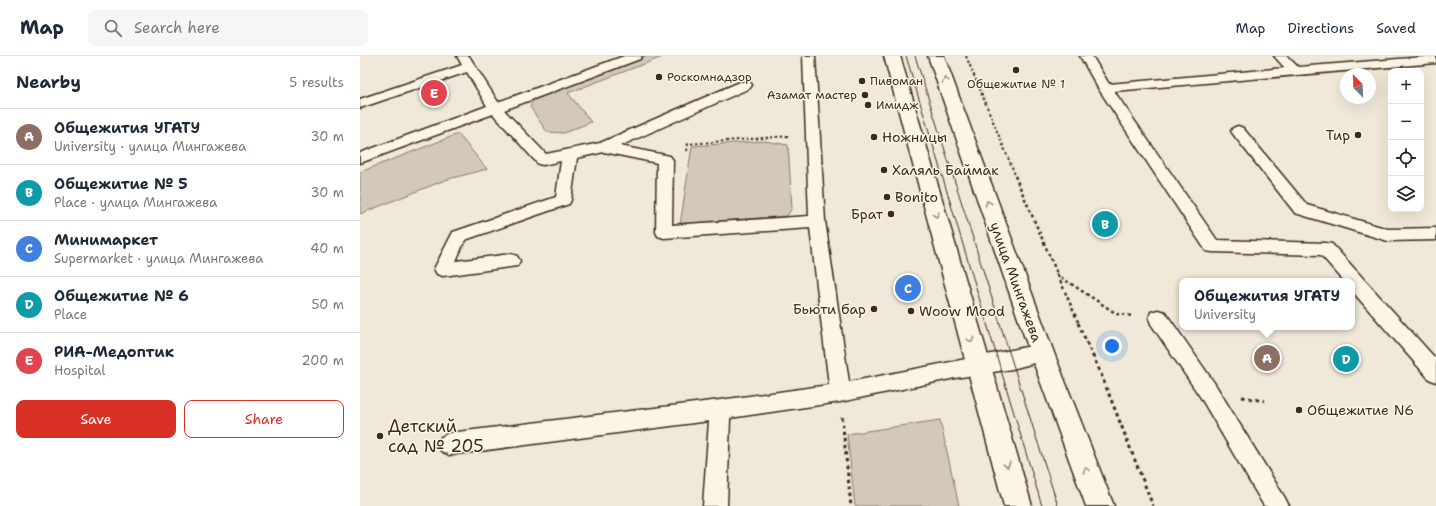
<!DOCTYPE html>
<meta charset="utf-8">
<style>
:root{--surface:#fff;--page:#f6f6f7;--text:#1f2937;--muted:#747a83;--line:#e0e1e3;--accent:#d93025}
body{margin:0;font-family:"Shantell Sans",sans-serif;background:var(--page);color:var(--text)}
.controls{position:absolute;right:12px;top:12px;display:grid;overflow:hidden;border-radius:8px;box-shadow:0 4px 16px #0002}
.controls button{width:36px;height:36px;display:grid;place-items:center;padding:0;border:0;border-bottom:1px solid var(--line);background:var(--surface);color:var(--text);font:20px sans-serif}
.compass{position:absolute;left:980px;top:12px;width:36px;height:36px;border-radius:50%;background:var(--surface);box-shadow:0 4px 16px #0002;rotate:336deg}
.you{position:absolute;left:752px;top:290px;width:14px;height:14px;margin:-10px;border:3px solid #fff;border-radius:50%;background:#1a73e8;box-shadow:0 0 0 6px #1a73e833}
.badge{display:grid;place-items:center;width:26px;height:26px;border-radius:50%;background:var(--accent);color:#fff;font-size:13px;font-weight:700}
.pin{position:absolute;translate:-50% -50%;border:2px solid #fff;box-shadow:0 1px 4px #0006}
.popup{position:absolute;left:819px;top:222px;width:176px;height:52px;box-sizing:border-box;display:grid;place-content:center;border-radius:8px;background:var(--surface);filter:drop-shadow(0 1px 3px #0005);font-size:13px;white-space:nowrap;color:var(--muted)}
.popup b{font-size:15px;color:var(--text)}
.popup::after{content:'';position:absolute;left:50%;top:100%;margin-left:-8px;border:8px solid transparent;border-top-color:var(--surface)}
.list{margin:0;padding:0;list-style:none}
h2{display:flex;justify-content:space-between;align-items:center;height:52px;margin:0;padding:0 16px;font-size:17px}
h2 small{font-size:13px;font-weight:400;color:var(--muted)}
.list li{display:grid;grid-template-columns:26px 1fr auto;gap:12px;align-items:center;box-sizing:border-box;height:56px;padding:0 16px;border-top:1px solid var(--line)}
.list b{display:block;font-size:15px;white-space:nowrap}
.list p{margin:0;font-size:13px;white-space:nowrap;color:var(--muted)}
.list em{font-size:13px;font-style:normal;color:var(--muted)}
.actions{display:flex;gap:8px;padding:12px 16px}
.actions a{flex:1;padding:9px 0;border:1px solid var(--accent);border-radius:8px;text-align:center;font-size:14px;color:var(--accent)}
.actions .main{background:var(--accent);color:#fff}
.icon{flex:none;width:22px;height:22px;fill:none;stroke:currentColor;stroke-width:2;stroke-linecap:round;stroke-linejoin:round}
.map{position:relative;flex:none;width:1076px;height:450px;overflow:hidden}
header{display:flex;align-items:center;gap:24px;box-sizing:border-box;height:56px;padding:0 20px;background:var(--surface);border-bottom:1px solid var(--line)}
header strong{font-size:19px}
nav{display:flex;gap:22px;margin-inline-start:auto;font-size:14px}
.search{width:280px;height:36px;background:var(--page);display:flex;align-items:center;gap:10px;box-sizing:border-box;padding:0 14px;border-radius:8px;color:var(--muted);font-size:15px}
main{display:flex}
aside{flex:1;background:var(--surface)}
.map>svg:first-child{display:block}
</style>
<header>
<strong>Map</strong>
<div class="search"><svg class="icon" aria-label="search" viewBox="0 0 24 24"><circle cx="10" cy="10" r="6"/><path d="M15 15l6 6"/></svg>Search here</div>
<nav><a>Map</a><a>Directions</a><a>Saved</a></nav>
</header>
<main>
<aside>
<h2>Nearby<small>5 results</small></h2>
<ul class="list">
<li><span class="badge" style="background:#8d6e63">A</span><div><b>Общежития УГАТУ</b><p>University · улица Мингажева</p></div><em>30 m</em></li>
<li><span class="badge" style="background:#0f9aa8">B</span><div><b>Общежитие № 5</b><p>Place · улица Мингажева</p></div><em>30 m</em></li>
<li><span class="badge" style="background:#3f7fe0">C</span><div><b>Минимаркет</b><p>Supermarket · улица Мингажева</p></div><em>40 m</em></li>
<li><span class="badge" style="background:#0f9aa8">D</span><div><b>Общежитие № 6</b><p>Place</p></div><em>50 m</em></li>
<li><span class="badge" style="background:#e0444e">E</span><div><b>РИА-Медоптик</b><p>Hospital</p></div><em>200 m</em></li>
</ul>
<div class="actions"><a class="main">Save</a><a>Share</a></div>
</aside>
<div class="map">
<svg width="1076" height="450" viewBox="0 0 1076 450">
<rect width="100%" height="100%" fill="#f0e9d9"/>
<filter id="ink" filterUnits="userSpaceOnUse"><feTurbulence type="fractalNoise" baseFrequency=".025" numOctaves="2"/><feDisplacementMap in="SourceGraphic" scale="8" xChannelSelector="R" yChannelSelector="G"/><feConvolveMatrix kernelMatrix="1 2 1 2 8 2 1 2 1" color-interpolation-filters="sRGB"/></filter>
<g filter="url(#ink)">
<path fill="#d2c9ba" stroke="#867a6c" d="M286 0H305L208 37 231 66 204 77 187 76 170 51 174 42Z
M98 78 127 113 85 124 0 158V116Z
M405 85 428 89 432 152 427 160 320 169 332 90Z
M580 364 599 450H495L487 378Z"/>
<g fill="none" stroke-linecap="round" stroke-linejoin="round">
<g stroke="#3b2a1e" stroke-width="3">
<path id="service" d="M97 0H109L138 46 264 0H282L280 3 144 54 186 98 240 87 380 26H390L392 29 390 32 260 90 310 100 313 104 312 169 449 160 443 0H455L465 165 489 326 682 288 689 291 692 297 689 303 652 313 595 322 480 346 370 362 367 450H343L349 365 89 399 81 395 78 388 81 381 89 377 360 344 469 329 450 172 304 182 298 180 296 176 297 107 244 96 217 102 211 144 209 148 105 184 96 205 151 198 157 200 160 205 157 210 83 220 77 218 74 213 93 176 196 141 201 105 183 109 178 108 133 58 0 107V97L127 50 107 16 0 52V43L102 9Z
M720 0H732L749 28 925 12 914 0H927L938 11 1076 0V7L754 35 857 184 966 187 972 188 1076 303V326L1069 323 992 235V225H984L961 199 852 196 846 195 738 32Z
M878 70 883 72 947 149 1028 173 1076 172V184L1028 185 935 157 873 78 871 75 873 72Z
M798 254 805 256 855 328 925 442 929 450H904L841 342 791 268 789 262 791 256Z"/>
</g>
<g stroke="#3b2a1e" stroke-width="3">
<path id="tertiary" d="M524 0H540L672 450H644Z
M568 0H584L694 297 754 450H726L670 297Z"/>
</g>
<path stroke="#3b2a1e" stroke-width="2" stroke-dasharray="2.5 2.5" stroke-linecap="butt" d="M606 0 656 121
M327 95 328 88 429 80"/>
<path stroke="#3b2a1e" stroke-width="2.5" stroke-dasharray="3 3" stroke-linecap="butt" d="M655 120 719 268
M696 218 757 258 773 260"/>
<path stroke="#3b2a1e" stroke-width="3" stroke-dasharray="3.5 3.5" stroke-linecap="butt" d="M718 267 741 318 793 450
M882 341 905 345
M482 361 491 450"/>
<use href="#service" fill="#fcf5e5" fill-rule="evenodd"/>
<use href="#tertiary" fill="#fcf5e5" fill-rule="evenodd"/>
<path stroke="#3b2a1e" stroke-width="1" d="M546 0 682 450
M555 0 698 450"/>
</g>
<defs><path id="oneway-chevron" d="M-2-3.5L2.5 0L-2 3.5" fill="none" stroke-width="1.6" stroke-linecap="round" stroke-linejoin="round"/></defs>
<g stroke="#9c9082">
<use href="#oneway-chevron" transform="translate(585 24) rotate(-110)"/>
<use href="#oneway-chevron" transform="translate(628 147) rotate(-110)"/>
<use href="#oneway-chevron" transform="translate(576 159) rotate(74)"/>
<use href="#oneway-chevron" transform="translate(611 284) rotate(74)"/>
<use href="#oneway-chevron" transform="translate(647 409) rotate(74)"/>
<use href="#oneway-chevron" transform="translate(726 414) rotate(-111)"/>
</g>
</g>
<g fill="#3b2a1e" stroke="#fcf5e5" stroke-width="1.5">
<circle cx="656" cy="14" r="4"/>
<circle cx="299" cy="21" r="4"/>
<circle cx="502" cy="25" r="4"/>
<circle cx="505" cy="39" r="4"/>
<circle cx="508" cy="49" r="4"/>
<circle cx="998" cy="79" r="4"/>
<circle cx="514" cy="81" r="4"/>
<circle cx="524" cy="114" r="4"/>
<circle cx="527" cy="141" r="4"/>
<circle cx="531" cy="158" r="4"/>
<circle cx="514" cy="253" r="4"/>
<circle cx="551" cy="255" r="4"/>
<circle cx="939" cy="354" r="4"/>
<circle cx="20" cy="380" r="4"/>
</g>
<g text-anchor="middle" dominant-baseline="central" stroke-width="3" stroke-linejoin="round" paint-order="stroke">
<g font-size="12" fill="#3b2a1e" stroke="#fcf5e5" text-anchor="start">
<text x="307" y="21">Роскомнадзор</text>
<text x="510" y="25">Пивоман</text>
<text x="656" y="28" text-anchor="middle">Общежитие № 1</text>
<text x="497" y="39" text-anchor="end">Азамат мастер</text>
<text x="516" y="49">Имидж</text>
</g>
<g font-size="14" fill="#3b2a1e" stroke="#fcf5e5" text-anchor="start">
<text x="990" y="79" text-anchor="end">Тир</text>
<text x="522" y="81">Ножницы</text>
<text x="532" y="114">Халяль Баймак</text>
<text x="535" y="141">Bonito</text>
<text x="523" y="158" text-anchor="end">Брат</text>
<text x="506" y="253" text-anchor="end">Бьюти бар</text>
<text x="559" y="255">Woow Mood</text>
<text x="947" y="354">Общежитие N6</text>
</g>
<g font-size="14" fill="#3b2a1e" stroke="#fcf5e5">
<text transform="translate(656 226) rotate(70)">улица Мингажева</text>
</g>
<g font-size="17" fill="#3b2a1e" stroke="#fcf5e5" text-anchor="start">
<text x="28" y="370">Детский<tspan x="28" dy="20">сад № 205</tspan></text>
</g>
</g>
</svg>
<div class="controls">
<button>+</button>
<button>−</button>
<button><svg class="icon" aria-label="locate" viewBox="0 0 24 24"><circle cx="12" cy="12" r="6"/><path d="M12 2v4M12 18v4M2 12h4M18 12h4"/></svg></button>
<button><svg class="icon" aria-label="layers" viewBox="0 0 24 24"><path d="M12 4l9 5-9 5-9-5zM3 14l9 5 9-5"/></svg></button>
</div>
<svg class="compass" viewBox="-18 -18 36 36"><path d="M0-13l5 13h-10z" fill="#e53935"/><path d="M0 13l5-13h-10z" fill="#747a83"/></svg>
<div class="you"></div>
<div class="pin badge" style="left:907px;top:302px;background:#8d6e63">A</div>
<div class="popup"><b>Общежития УГАТУ</b>University</div>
<div class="pin badge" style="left:745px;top:168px;background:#0f9aa8">B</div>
<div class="pin badge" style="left:548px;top:232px;background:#3f7fe0">C</div>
<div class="pin badge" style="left:986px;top:303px;background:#0f9aa8">D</div>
<div class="pin badge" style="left:74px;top:37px;background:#e0444e">E</div>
</div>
</main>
